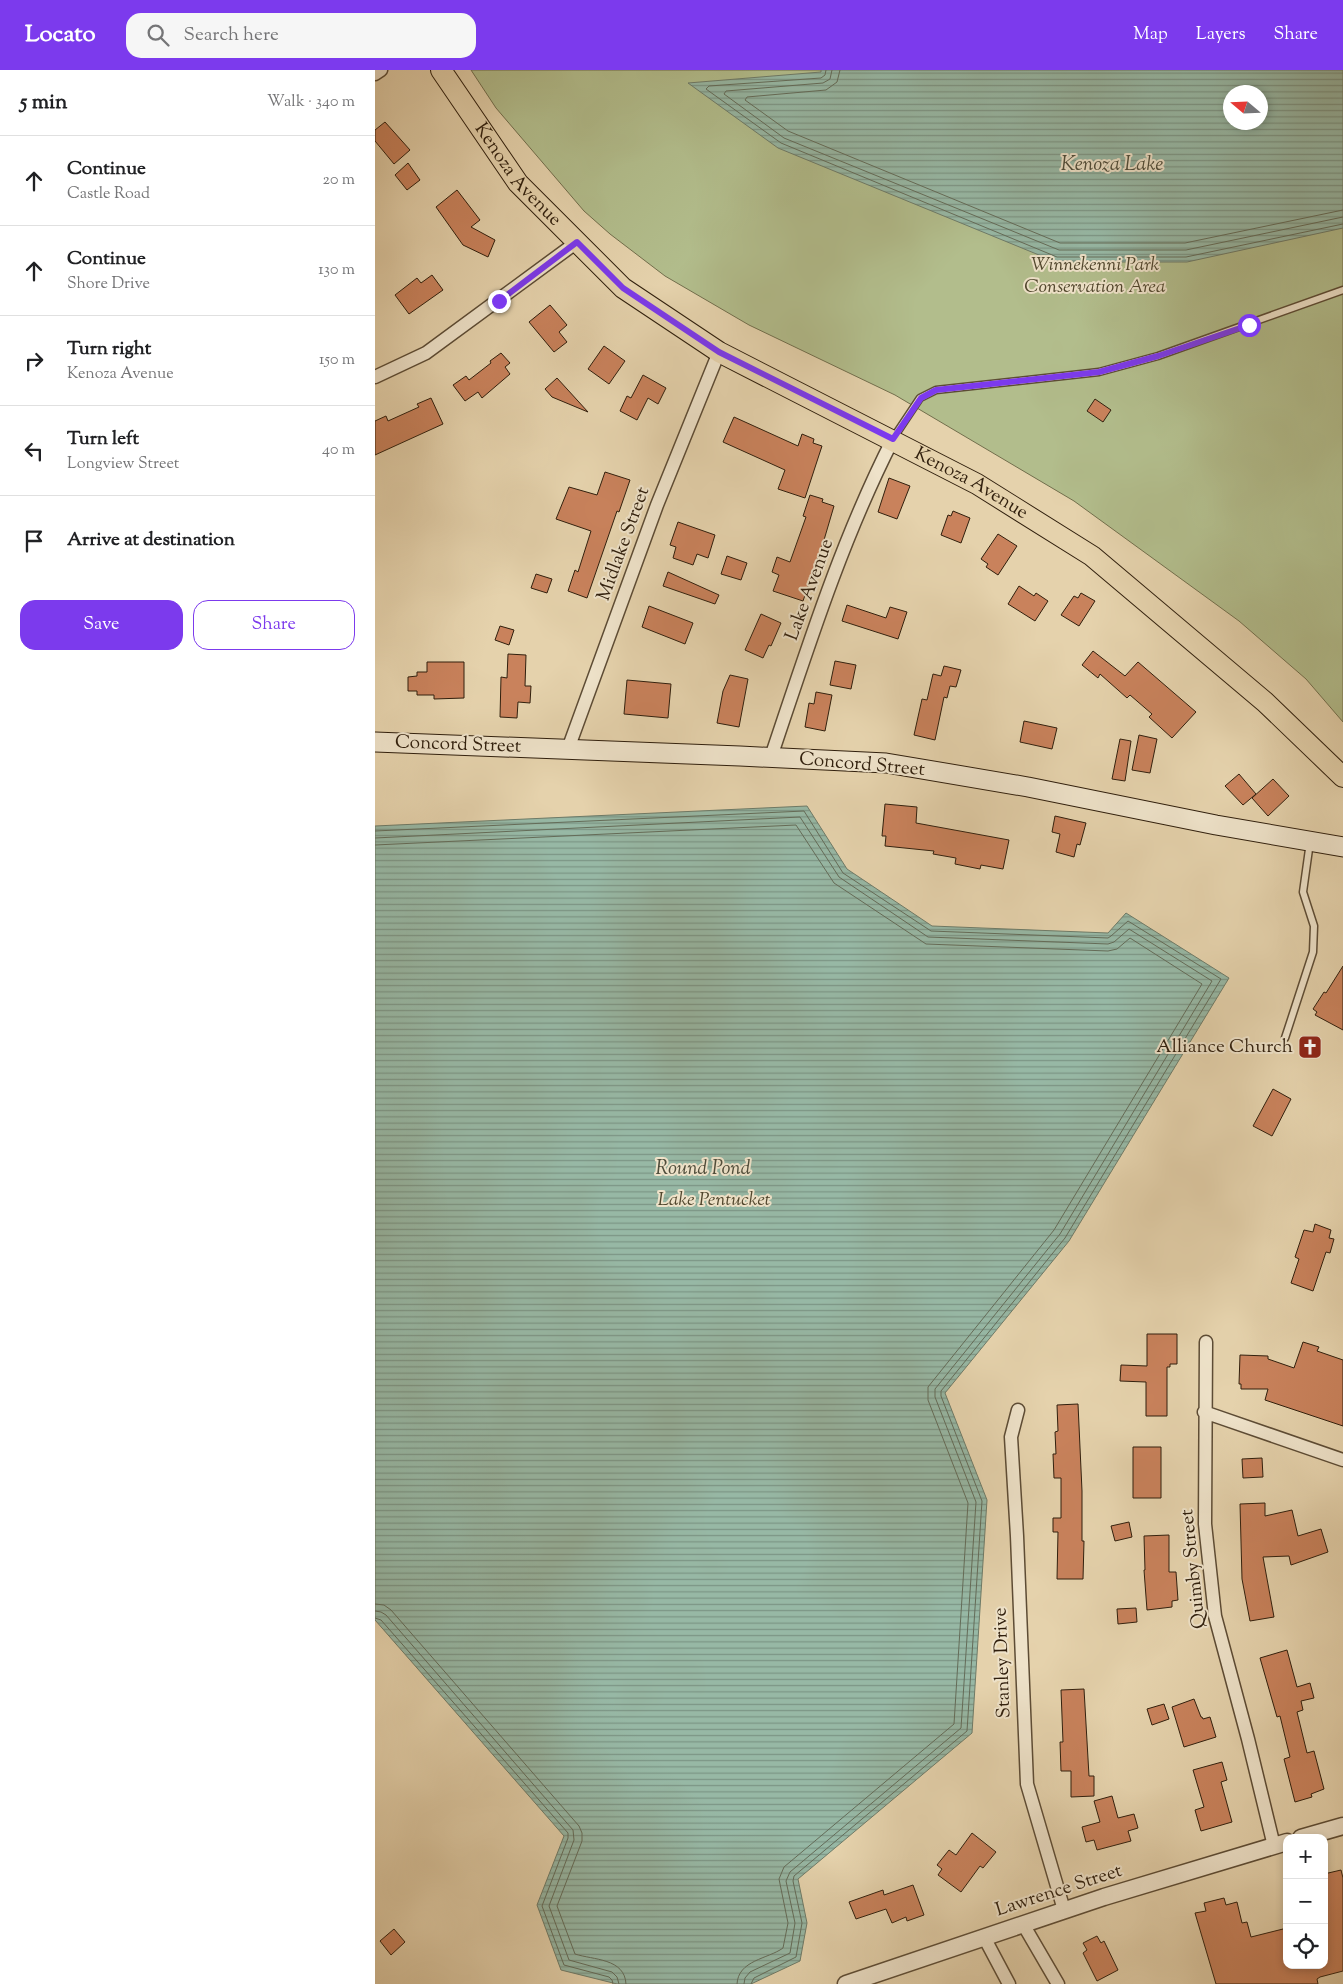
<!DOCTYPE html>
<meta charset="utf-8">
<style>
:root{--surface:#fff;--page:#f6f6f6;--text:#202124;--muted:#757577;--line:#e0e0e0;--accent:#7c3aed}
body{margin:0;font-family:"Sorts Mill Goudy",serif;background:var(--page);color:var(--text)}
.controls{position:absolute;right:15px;bottom:15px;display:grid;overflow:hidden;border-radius:10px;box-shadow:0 2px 8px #0003}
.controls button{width:45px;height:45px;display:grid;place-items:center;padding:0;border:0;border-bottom:1px solid var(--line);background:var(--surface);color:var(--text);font:25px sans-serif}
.compass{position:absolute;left:848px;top:15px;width:45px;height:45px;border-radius:50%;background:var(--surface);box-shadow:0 2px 8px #0003;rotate:289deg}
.stop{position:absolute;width:15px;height:15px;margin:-11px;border:4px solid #7c3aed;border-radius:50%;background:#fff}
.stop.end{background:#7c3aed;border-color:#fff;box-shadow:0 1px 5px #0008}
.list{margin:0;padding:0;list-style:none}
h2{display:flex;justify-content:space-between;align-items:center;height:65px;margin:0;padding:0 20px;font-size:21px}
h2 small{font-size:16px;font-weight:400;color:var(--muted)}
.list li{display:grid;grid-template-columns:32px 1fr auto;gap:15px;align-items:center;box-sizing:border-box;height:90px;padding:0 20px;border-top:1px solid var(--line)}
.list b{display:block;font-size:19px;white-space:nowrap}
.list p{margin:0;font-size:16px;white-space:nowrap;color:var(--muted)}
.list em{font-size:16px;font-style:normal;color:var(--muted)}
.actions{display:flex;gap:10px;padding:15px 20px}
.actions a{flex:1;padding:11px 0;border:1px solid var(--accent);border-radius:15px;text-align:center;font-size:18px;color:var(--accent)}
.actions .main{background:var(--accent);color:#fff}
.icon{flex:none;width:28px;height:28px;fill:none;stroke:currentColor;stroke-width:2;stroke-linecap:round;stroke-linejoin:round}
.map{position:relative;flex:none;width:968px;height:1914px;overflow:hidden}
header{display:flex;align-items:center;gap:30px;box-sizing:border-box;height:70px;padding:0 25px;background:var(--accent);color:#fff}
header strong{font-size:24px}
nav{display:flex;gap:28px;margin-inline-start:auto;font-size:18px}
.search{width:350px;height:45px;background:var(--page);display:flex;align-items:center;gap:12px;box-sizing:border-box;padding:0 18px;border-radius:15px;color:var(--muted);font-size:19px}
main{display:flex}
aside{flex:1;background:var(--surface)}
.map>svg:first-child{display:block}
</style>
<header>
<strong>Locato</strong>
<div class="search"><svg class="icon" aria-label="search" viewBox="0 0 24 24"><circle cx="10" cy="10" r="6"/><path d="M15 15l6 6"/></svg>Search here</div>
<nav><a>Map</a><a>Layers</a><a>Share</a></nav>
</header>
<main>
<aside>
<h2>5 min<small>Walk · 340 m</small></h2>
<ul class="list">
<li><svg class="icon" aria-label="ahead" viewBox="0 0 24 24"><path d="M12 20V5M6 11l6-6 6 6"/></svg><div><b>Continue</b><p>Castle Road</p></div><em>20 m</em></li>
<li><svg class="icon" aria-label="ahead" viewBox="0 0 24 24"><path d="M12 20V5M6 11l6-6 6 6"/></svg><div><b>Continue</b><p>Shore Drive</p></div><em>130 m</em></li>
<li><svg class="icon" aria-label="right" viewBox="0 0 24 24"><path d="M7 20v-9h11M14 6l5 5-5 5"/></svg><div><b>Turn right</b><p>Kenoza Avenue</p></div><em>150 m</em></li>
<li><svg class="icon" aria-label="left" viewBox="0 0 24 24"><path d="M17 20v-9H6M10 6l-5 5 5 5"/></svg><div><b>Turn left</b><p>Longview Street</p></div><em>40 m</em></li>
<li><svg class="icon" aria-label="arrive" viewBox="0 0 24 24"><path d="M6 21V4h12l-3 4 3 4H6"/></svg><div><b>Arrive at destination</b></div></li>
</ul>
<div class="actions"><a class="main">Save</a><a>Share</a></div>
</aside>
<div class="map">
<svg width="968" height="1914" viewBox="0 0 968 1914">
<defs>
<pattern id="water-rules" width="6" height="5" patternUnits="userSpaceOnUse" patternTransform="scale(1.25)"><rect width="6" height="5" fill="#97b8a5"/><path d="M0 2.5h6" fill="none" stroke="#7c9585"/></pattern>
</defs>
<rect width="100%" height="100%" fill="#e5d2ac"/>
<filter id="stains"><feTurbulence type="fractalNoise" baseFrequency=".004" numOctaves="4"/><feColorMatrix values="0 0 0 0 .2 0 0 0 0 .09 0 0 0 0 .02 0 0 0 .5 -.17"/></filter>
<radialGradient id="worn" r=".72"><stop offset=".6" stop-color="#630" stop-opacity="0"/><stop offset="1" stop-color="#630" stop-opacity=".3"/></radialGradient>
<path fill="#b2bd8c" stroke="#716e4c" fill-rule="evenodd" d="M96 0H968V652L931 609 864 551 699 431 520 325 374 255 290 206 235 164 209 141 121 38ZM856 22H886V52H856Z"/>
<path fill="url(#water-rules)" stroke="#6e7b68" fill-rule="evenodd" d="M446 0H968V158L812 192H681L403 78 313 13 446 2ZM856 22H886V52H856Z
M432 736 472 799 557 856 733 863 751 843 854 908 694 1171 570 1323 612 1430 597 1663 423 1809 432 1853 425 1891 376 1914H242L186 1900 162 1835 189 1766 0 1550V756Z"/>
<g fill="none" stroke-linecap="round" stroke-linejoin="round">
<path stroke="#646c59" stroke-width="1" d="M451 0 450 5 446 8 334 16 331 19 406 73 682 187H811L968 154
M457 0 455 9 448 13 351 21 349 24 409 68 684 180H811L968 147
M465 0 462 12 451 20 372 27 370 30 413 61 685 173H810L968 140
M0 761 429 741 468 803 556 861 733 868 736 866 753 851 846 909 690 1168 566 1321V1326L607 1431 592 1661 419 1806 418 1811 427 1853 421 1887 379 1908 376 1914
M0 768 425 747 464 807 553 867 733 874 739 872 754 859 837 911 685 1164 560 1319V1327L601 1432 586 1658 415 1802 411 1811 420 1853 415 1883 375 1902 370 1908 369 1914
M0 775 421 755 459 813 551 874 733 881 742 879 755 868 827 914 679 1160 553 1317V1330L593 1433 579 1654 409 1797 404 1809 413 1853 408 1878C393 1889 363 1890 362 1914
M0 1534 9 1535 16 1540 204 1756 207 1763V1771L182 1836 200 1884C218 1890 250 1888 251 1914
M0 1541 6 1542 11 1545 198 1760 199 1770 174 1836 194 1890 237 1902 242 1907 244 1914
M0 1548 6 1550 193 1763V1768L167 1836 189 1895 234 1907 237 1910 238 1914"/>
</g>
<path fill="#c9825c" stroke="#301f0d" d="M10 52 35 80 19 94 0 71V60Z
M33 93 45 110 32 120 20 105Z
M82 120 105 150 96 157 120 170 113 187 88 175 61 137Z
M57 205 68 220 34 244 20 225 42 208 46 213Z
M175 235 192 255 184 262 192 272 179 282 154 252Z
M229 276 250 291 234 314 213 299Z
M126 283 135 293 130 297 135 304 107 328 103 322 90 331 78 315 91 306 94 310 116 293 115 291Z
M268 305 291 318 283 334 273 328 262 350 245 341 252 326 256 328Z
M182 308 213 342 177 327 170 319Z
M56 328 68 354 0 385V351L11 346 13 351 44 337 42 334Z
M720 329 736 340 728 352 712 341Z
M359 347 423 376 427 364 439 369 438 373 447 376 430 428 403 419 410 400 348 372Z
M230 402 255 410 244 442 242 441 212 528 193 521 200 500 203 502 216 461 181 449 194 417 222 425Z
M514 408 535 416 522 449 503 442Z
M435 425 448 429 447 432 459 436 449 470 428 531 398 521 404 505 397 502 402 487 415 492 431 447 428 446Z
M578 441 595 448 586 473 566 465 573 445 576 446Z
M303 452 340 465 333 488 322 484 318 495 298 488 301 477 295 475Z
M623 464 642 476 623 505 611 497 613 494 606 489Z
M352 486 372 493 366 510 346 504Z
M293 502 344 525 340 534 288 516Z
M161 504 177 509 172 523 156 518Z
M644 516 659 526 661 523 673 531 660 551 633 534Z
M706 523 720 531 704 556 686 545 699 526 703 528Z
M472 535 511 548 515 537 532 542 523 569 467 551Z
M274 536 318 553 310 574 267 557Z
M386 544 406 553 396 576 394 575 388 588 370 580Z
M125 556 139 560 134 575 120 570Z
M718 581 750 606 763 592 821 642 797 668 774 647 777 644 755 625 752 628 725 604 723 608 707 595Z
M133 584 151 585 150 616H156L155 633 143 632 142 648 125 647 126 607 132 608Z
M460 591 481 595 476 619 455 615Z
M52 592H89V628L59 629V625H42V621H33V607L42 606V602H52Z
M569 596 586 600 581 617 575 616 572 628 569 627 560 670 539 665 547 629 552 630 558 604 566 606Z
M355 605 373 609 364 657 342 653 348 621Z
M252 610 296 614 293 648 249 644Z
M441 622 457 625 450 661 430 657 434 633 439 634Z
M649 651 682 658 677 679 645 672Z
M764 665 782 669 775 703 757 700Z
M745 669 756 671 750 711 737 709Z
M864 704 881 724 868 735 850 716Z
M898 709 914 726 893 746 877 728Z
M510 734 542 737 541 753 634 770 628 799 606 795 605 799 580 794 581 788 558 784 559 781 510 776 511 766H507Z
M680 746 711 753 705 775 702 774 699 787 681 782 685 764 677 762Z
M968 896V960L940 945 942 942 938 939 949 922 951 923Z
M898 1019 916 1029 897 1066 878 1056Z
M940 1154 956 1160 954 1168 959 1169 955 1183 951 1182 938 1221 916 1213 924 1189 920 1187 929 1160 938 1162Z
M772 1264H802V1294H795V1297H792V1346H771V1312L745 1311 746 1295 772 1296Z
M928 1272 944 1277 942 1281 968 1290V1356L890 1330 893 1319H866V1314H864L865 1285 893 1286V1289L919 1298Z
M703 1334 707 1421V1471H709L708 1509H682L683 1462H678V1448H686V1408H679L678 1384H681L680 1362 683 1361 682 1335Z
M758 1377H786V1428H758Z
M887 1388 888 1407 868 1408 867 1389Z
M890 1433V1446L917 1440 923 1466 946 1459 953 1482 916 1495 914 1486 888 1487 899 1547 875 1551 867 1509 865 1434Z
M754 1452 757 1467 740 1471 736 1456Z
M794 1465V1502H801L803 1530 797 1531V1537L772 1540 769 1500H770L769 1466Z
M761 1538 762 1552 743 1554 742 1539Z
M912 1580 922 1617 935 1613 939 1628 926 1631 928 1640 922 1642 932 1683 939 1681 949 1719 936 1724 937 1727 920 1732 909 1689 915 1687 905 1646 902 1647 885 1588Z
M709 1619 714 1706H719V1726L696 1727V1701H686L685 1672H688L686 1620Z
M819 1629 826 1647H827L828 1649 835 1647 841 1667 809 1677 797 1637Z
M789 1634 794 1649 777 1655 772 1639Z
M847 1692 852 1710 846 1712 857 1752 826 1761 820 1740 829 1737 818 1700Z
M737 1726 743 1748 759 1744 763 1758 753 1761 756 1771 722 1780 719 1770 711 1772 707 1757 725 1752 719 1731Z
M597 1763 621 1782 608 1798 605 1796 586 1822 563 1805 567 1799 562 1795 574 1780 581 1785Z
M966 1800 968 1808V1901L945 1907 942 1909 943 1914H841L820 1843 831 1841 829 1833 849 1828 851 1835 862 1832 867 1853 872 1852 876 1867 912 1858V1895H949V1804Z
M538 1815 549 1845 532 1851 531 1847 517 1853 511 1839 481 1849 474 1832 508 1820 509 1825Z
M19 1859 30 1872 16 1885 5 1871Z
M722 1866 726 1873 729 1871 743 1900 722 1911 708 1883 712 1880 708 1873Z"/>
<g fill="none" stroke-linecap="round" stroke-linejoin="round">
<g stroke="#5d4c35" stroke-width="9">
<path id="service" d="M519 367 545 328 561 320 724 302 783 286 968 220
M910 968 938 882 939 856 928 822 935 772"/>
</g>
<g stroke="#5d4c35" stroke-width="15">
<path id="minor" d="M0 4 6 0
M0 307 51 283 202 172
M193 679 282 435 344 282
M396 687C432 580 466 471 518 369
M831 1272 830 1454 840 1546 873 1669 899 1776
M643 1340 636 1367 642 1466 652 1714 689 1840
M829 1342 968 1390
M648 1854 683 1914
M609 1867 634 1914"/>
</g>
<g stroke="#5d4c35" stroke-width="19">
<path id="tertiary" d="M926 1768 968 1756
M471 1914 729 1827 912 1772"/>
</g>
<g stroke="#301f0d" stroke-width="21">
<path id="secondary" d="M0 672 365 686 511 693 653 717 841 755 968 777"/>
</g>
<g stroke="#301f0d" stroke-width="22">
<g id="primary">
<path id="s1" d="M66 0 143 113 248 218 344 282 602 414 717 486 890 632 968 707"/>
</g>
</g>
<use href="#service" stroke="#eee2c9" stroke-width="6"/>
<use href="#minor" stroke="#eee2c9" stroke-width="12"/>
<use href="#tertiary" stroke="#eee2c9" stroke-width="16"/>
<use href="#secondary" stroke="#eee2c9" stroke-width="19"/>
<use href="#primary" stroke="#e5d2ac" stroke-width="20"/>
</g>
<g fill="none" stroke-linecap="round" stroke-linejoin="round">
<path stroke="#7c3aed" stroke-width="6" d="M124 231 202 172 248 218 344 282 518 369 546 328 561 320 724 302 783 286 874 255"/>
</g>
<defs>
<g id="church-square" transform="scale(1.25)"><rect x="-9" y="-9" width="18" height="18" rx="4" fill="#8f2418" stroke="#eee2c9"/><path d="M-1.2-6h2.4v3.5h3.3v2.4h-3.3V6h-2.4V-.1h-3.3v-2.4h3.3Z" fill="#fff"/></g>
</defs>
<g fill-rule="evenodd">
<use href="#church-square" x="935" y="977"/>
</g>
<g text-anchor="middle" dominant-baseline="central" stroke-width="4" stroke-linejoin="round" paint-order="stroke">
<g font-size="19" fill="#301f0d" stroke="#eee2c9">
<text stroke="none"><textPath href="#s1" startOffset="130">Kenoza Avenue</textPath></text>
<text stroke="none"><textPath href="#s1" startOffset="685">Kenoza Avenue</textPath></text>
<text transform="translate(249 474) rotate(-70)">Midlake Street</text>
<text transform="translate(435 520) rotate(-70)">Lake Avenue</text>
<text transform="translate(83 675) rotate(2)">Concord Street</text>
<text transform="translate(487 695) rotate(5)">Concord Street</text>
<text transform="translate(819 1499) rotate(-96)">Quimby Street</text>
<text transform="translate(628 1593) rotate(-92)">Stanley Drive</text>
<text transform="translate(684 1821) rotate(-18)">Lawrence Street</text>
</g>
<g font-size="19" font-style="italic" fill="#50462d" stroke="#eee2c9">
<text x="720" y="195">Winnekenni Park<tspan x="720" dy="22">Conservation Area</tspan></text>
<text x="339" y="1130">Lake Pentucket</text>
</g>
<g font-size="19" fill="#301f0d" stroke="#eee2c9" text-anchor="end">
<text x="918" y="977">Alliance Church</text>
</g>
<g font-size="20" font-style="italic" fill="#4f4d3b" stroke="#eee2c9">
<text x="737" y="95">Kenoza Lake</text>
<text x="328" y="1099">Round Pond</text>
</g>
</g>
<rect width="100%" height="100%" filter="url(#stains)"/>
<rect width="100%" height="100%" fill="url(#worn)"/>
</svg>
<div class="controls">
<button>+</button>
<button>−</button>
<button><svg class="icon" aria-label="locate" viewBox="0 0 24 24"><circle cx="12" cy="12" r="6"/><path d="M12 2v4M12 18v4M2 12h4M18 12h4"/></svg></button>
</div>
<svg class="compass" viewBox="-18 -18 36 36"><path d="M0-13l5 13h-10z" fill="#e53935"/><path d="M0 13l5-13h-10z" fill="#757577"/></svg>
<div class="stop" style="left:874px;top:255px"></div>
<div class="stop end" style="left:124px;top:231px"></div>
</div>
</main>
